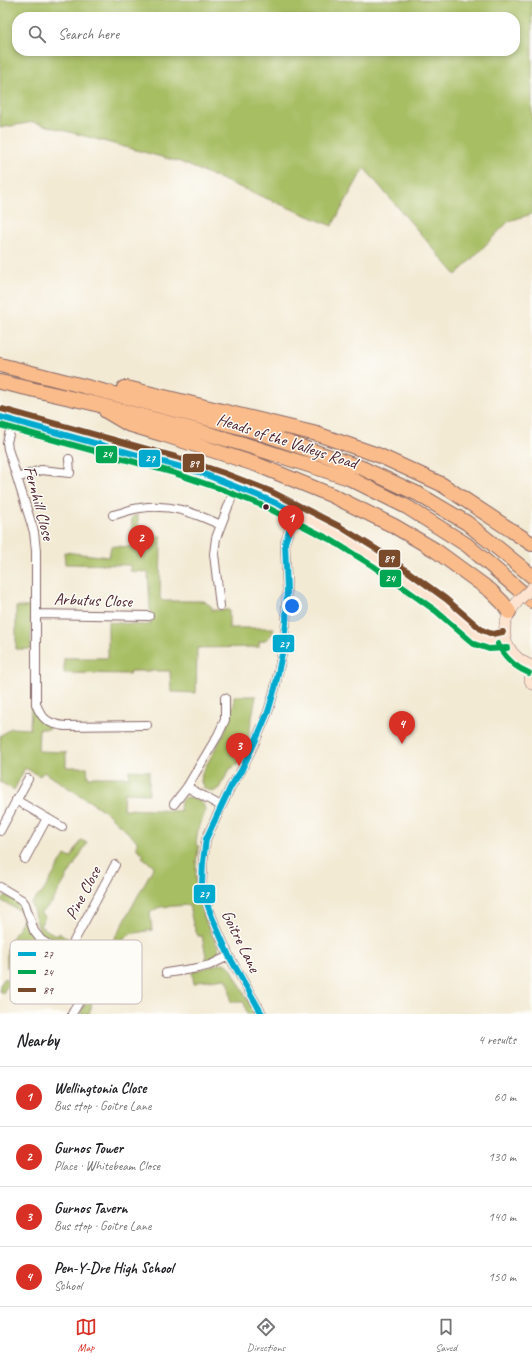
<!DOCTYPE html>
<meta charset="utf-8">
<style>
:root{--surface:#fff;--page:#f6f6f6;--text:#202124;--muted:#757577;--line:#e0e0e0;--accent:#d93025}
body{margin:0;font-family:Caveat,sans-serif;background:var(--page);color:var(--text)}
.you{position:absolute;left:292px;top:606px;width:14px;height:14px;margin:-10px;border:3px solid #fff;border-radius:50%;background:#1a73e8;box-shadow:0 0 0 6px #1a73e833}
.badge{display:grid;place-items:center;width:26px;height:26px;border-radius:50%;background:var(--accent);color:#fff;font-size:13px;font-weight:700}
.pin{position:absolute;translate:-50% -33px;filter:drop-shadow(0 1px 2px #0008)}
.pin::after{content:'';position:absolute;top:21px;width:14px;height:12px;background:inherit;clip-path:polygon(0 0,100% 0,50% 100%)}
.list{margin:0;padding:0;list-style:none}
h2{display:flex;justify-content:space-between;align-items:center;height:52px;margin:0;padding:0 16px;font-size:17px}
h2 small{font-size:13px;font-weight:400;color:var(--muted)}
.list li{display:grid;grid-template-columns:26px 1fr auto;gap:12px;align-items:center;box-sizing:border-box;height:60px;padding:0 16px;border-top:1px solid var(--line)}
.list b{display:block;font-size:15px;white-space:nowrap}
.list p{margin:0;font-size:13px;white-space:nowrap;color:var(--muted)}
.list em{font-size:13px;font-style:normal;color:var(--muted)}
.icon{flex:none;width:22px;height:22px;fill:none;stroke:currentColor;stroke-width:2;stroke-linecap:round;stroke-linejoin:round}
.map{position:relative;flex:none;width:532px;height:1014px;overflow:hidden}
.search{position:absolute;background:var(--surface);box-shadow:0 2px 6px #0003;left:12px;right:12px;top:12px;height:44px;display:flex;align-items:center;gap:10px;box-sizing:border-box;padding:0 14px;border-radius:16px;color:var(--muted);font-size:15px}
.sheet{height:292px;background:var(--surface)}
nav{display:flex;justify-content:space-around;align-items:center;box-sizing:border-box;height:56px;border-top:1px solid var(--line);background:var(--surface);font-size:11px;color:var(--muted)}
nav a{display:grid;justify-items:center;gap:2px}
nav .on{color:var(--accent)}
.map>svg:first-child{display:block}
</style>
<div class="map">
<svg width="532" height="1014" viewBox="0 0 532 1014">
<rect width="100%" height="100%" fill="#fdfcf7"/>
<filter id="ink" filterUnits="userSpaceOnUse"><feTurbulence type="fractalNoise" baseFrequency=".025" numOctaves="2"/><feDisplacementMap in="SourceGraphic" scale="8" xChannelSelector="R" yChannelSelector="G"/><feConvolveMatrix kernelMatrix="1 2 1 2 8 2 1 2 1" color-interpolation-filters="sRGB"/></filter>
<filter id="wash" filterUnits="userSpaceOnUse"><feTurbulence type="fractalNoise" baseFrequency=".012" numOctaves="4" result="noise"/><feDisplacementMap in="SourceGraphic" scale="16" xChannelSelector="R" yChannelSelector="G"/><feGaussianBlur stdDeviation="0.9" result="paint"/><feColorMatrix in="noise" values="0 0 0 0 0 0 0 0 0 0 0 0 0 0 0 0 0 1.4 0 .05"/><feComposite in="paint" operator="in"/></filter>
<g filter="url(#wash)">
<rect width="100%" height="100%" fill="#f3ead4"/>
<path fill="#a7be63" stroke="#786e47" fill-rule="evenodd" d="M0 0H532V214L509 221 456 275 364 168 332 226 180 162 33 122 0 128ZM17 17H515V51H17Z
M138 515V536H161L160 598 163 601H204L212 607V610H229V628H274C272 636 268 640 259 642V647L197 648 196 693 171 692 170 671H130L129 674 64 673V658H108V622L144 625 151 624 148 572 130 571V565L65 564 64 552 109 557 111 546 131 547 132 517Z
M16 607H31V649H16Z
M234 696H256L247 743 237 765 230 769 219 788 213 792 204 788 201 782 202 773 226 730 231 708 234 706Z
M31 704 38 717 49 726V729H39L38 751 66 752V767H87L88 777H129V770L149 771V794L124 793 123 809 180 811 181 801 185 797C196 797 208 802 204 815 203 819 200 822 199 826 197 832 197 839 196 845L199 846C190 881 201 918 219 948L217 955 207 961 202 936H198L193 924 189 905 160 907 154 910 150 913 152 930 130 934 121 942 131 994 92 999 91 1008 89 1014H80L96 983C95 974 94 964 86 959 82 956 79 954 75 950L76 945 79 940 97 951 99 947 106 951 119 931 154 866 142 857 144 854 137 849V841L106 812 44 772 40 776 25 768 14 790 0 782V736L11 728 30 729Z
M81 840 87 843 51 904 40 913 45 917 40 926 57 936 59 933 71 941 65 946 60 947 51 942 40 934 31 903 43 892 65 855 71 858Z
M6 896C15 900 21 904 24 913L0 900Z
M25 916 28 929 33 938 20 946 7 968V950L8 946Z
M222 963 227 964 231 968 255 1014H247L244 1002H231L229 983 225 978 200 981 194 984 192 972Z
M5 978 10 981 3 993 0 991V985Z"/>
</g>
<g filter="url(#ink)">
<g fill="none" stroke-linecap="round" stroke-linejoin="round">
<g stroke="#856666" stroke-width="10">
<path id="street" d="M13 420 7 442 8 449 34 532 36 551V704C42 720 49 724 65 726L147 725
M17 478 41 470 70 473 69 459
M113 515C122 513 131 509 140 508 171 503 194 513 221 525
M220 606 214 554 216 538 236 486
M36 614 149 616
M187 787 221 806
M16 800 62 827
M174 804 187 787 218 735 225 720V698
M0 831 28 779
M25 859 47 818
M0 887 22 900 25 904 34 931 41 940 84 966C96 980 79 1001 72 1014
M66 956 115 865
M166 973 198 968 210 965 229 956
M262 1014 229 956 212 917 205 898 202 883 203 862 206 839 231 786 241 771 255 742 268 712 275 688 283 649 286 623 287 589 285 543 295 512"/>
</g>
<g stroke="#856666" stroke-width="12">
<path id="secondary" d="M0 417C66 435 133 451 198 472 259 492 323 523 377 559 401 576 426 593 450 612 459 619 472 635 482 639 490 643 497 642 505 640
M519 600C515 605 510 610 508 616 498 638 511 658 532 666
M532 668 530 680 532 684"/>
</g>
<g stroke="#856666" stroke-width="16">
<path id="highway" d="M0 365 95 389 255 431 362 468 418 494 467 523 532 576
M0 382 92 403 195 430 243 444 349 478 407 507 467 545 532 601
M124 388H127L317 434 378 455 441 484 532 544
M106 411 128 424 165 435 258 465 331 495 394 526 435 550 491 591 503 603 509 612"/>
</g>
<use href="#street" stroke="#fff" stroke-width="8"/>
<use href="#secondary" stroke="#fde4d1" stroke-width="11"/>
<use href="#highway" stroke="#fabc8b" stroke-width="14"/>
<g stroke="#856666" stroke-width="12" stroke-linecap="butt">
<path id="secondary-bridge" d="M519 600 532 588"/>
</g>
<use href="#secondary-bridge" stroke="#fde4d1" stroke-width="11"/>
<g stroke="#fdfcf7" stroke-width="9">
<path id="bus-1" d="M0 417 199 472 269 500 295 512
M262 1014 229 956 212 917 205 898 202 883 203 862 206 839 231 786 241 771 255 742 268 712 275 688 283 649 286 623 287 589 285 543 295 512"/>
</g>
<g stroke="#fdfcf7" stroke-width="9">
<path id="bus-2" d="M0 425 171 472 218 488 264 506 331 540 373 566 436 611 474 644 489 649 507 648
M498 644C505 658 514 667 529 673"/>
</g>
<g stroke="#fdfcf7" stroke-width="9">
<path id="bus-3" d="M2 409 176 457 224 473 270 491 339 526 381 552 446 599 482 630 492 634 503 632"/>
</g>
<use href="#bus-1" stroke="#00a9ce" stroke-width="6"/>
<use href="#bus-2" stroke="#00a651" stroke-width="6"/>
<use href="#bus-3" stroke="#7a4b2a" stroke-width="6"/>
</g>
</g>
<circle fill="#4a1f2b" stroke="#fdfcf7" stroke-width="1.5" cx="266" cy="507" r="3.5"/>
<g text-anchor="middle" dominant-baseline="central" stroke-width="3" stroke-linejoin="round" paint-order="stroke">
<g font-size="17" fill="#4a1f2b" stroke="#fdfcf7">
<text transform="translate(287 441) rotate(18)">Heads of the Valleys Road</text>
<text transform="translate(39 503) rotate(75)">Fernhill Close</text>
<text transform="translate(93 600) rotate(2)">Arbutus Close</text>
<text transform="translate(83 893) rotate(-62)">Pine Close</text>
<text transform="translate(241 941) rotate(64)">Goitre Lane</text>
</g>
</g>
<rect x="10" y="940" width="132" height="64" rx="6" fill="#fdfcf7" stroke="#c7baba" stroke-width="1"/>
<rect x="18" y="952" width="18" height="4" fill="#00a9ce"/>
<rect x="18" y="970" width="18" height="4" fill="#00a651"/>
<rect x="18" y="988" width="18" height="4" fill="#7a4b2a"/>
<g font-size="11" fill="#4a1f2b">
<text x="43" y="958">27</text>
<text x="43" y="976">24</text>
<text x="43" y="994">89</text>
</g>
<g stroke="#fdfcf7" stroke-width="1.5">
<rect x="95" y="445" width="23" height="19" rx="4" fill="#00a651"/>
<rect x="138" y="449" width="23" height="19" rx="4" fill="#00a9ce"/>
<rect x="182" y="453" width="23" height="20" rx="4" fill="#7a4b2a"/>
<rect x="378" y="549" width="23" height="19" rx="4" fill="#7a4b2a"/>
<rect x="379" y="569" width="23" height="19" rx="4" fill="#00a651"/>
<rect x="272" y="634" width="23" height="19" rx="4" fill="#00a9ce"/>
<rect x="193" y="884" width="23" height="20" rx="4" fill="#00a9ce"/>
</g>
<g font-size="11" text-anchor="middle" font-weight="bold" fill="#fff">
<text x="107" y="458">24</text>
<text x="150" y="462">27</text>
<text x="194" y="467">89</text>
<text x="389" y="562">89</text>
<text x="390" y="582">24</text>
<text x="284" y="648">27</text>
<text x="204" y="898">27</text>
</g>
</svg>
<div class="you"></div>
<div class="pin badge" style="left:291px;top:538px">1</div>
<div class="pin badge" style="left:141px;top:558px">2</div>
<div class="pin badge" style="left:239px;top:766px">3</div>
<div class="pin badge" style="left:402px;top:744px">4</div>
<div class="search"><svg class="icon" aria-label="search" viewBox="0 0 24 24"><circle cx="10" cy="10" r="6"/><path d="M15 15l6 6"/></svg>Search here</div>
</div>
<section class="sheet">
<h2>Nearby<small>4 results</small></h2>
<ul class="list">
<li><span class="badge">1</span><div><b>Wellingtonia Close</b><p>Bus stop · Goitre Lane</p></div><em>60 m</em></li>
<li><span class="badge">2</span><div><b>Gurnos Tower</b><p>Place · Whitebeam Close</p></div><em>130 m</em></li>
<li><span class="badge">3</span><div><b>Gurnos Tavern</b><p>Bus stop · Goitre Lane</p></div><em>140 m</em></li>
<li><span class="badge">4</span><div><b>Pen-Y-Dre High School</b><p>School</p></div><em>150 m</em></li>
</ul>
</section>
<nav>
<a class="on"><svg class="icon" aria-label="map" viewBox="0 0 24 24"><path d="M3 6l6-2 6 2 6-2v14l-6 2-6-2-6 2zM9 4v14M15 6v14"/></svg>Map</a>
<a><svg class="icon" aria-label="directions" viewBox="0 0 24 24"><path d="M12 3l9 9-9 9-9-9zM9 14v-3h6M13 9l2 2-2 2"/></svg>Directions</a>
<a><svg class="icon" aria-label="saved" viewBox="0 0 24 24"><path d="M7 4h10v16l-5-4-5 4z"/></svg>Saved</a>
</nav>
